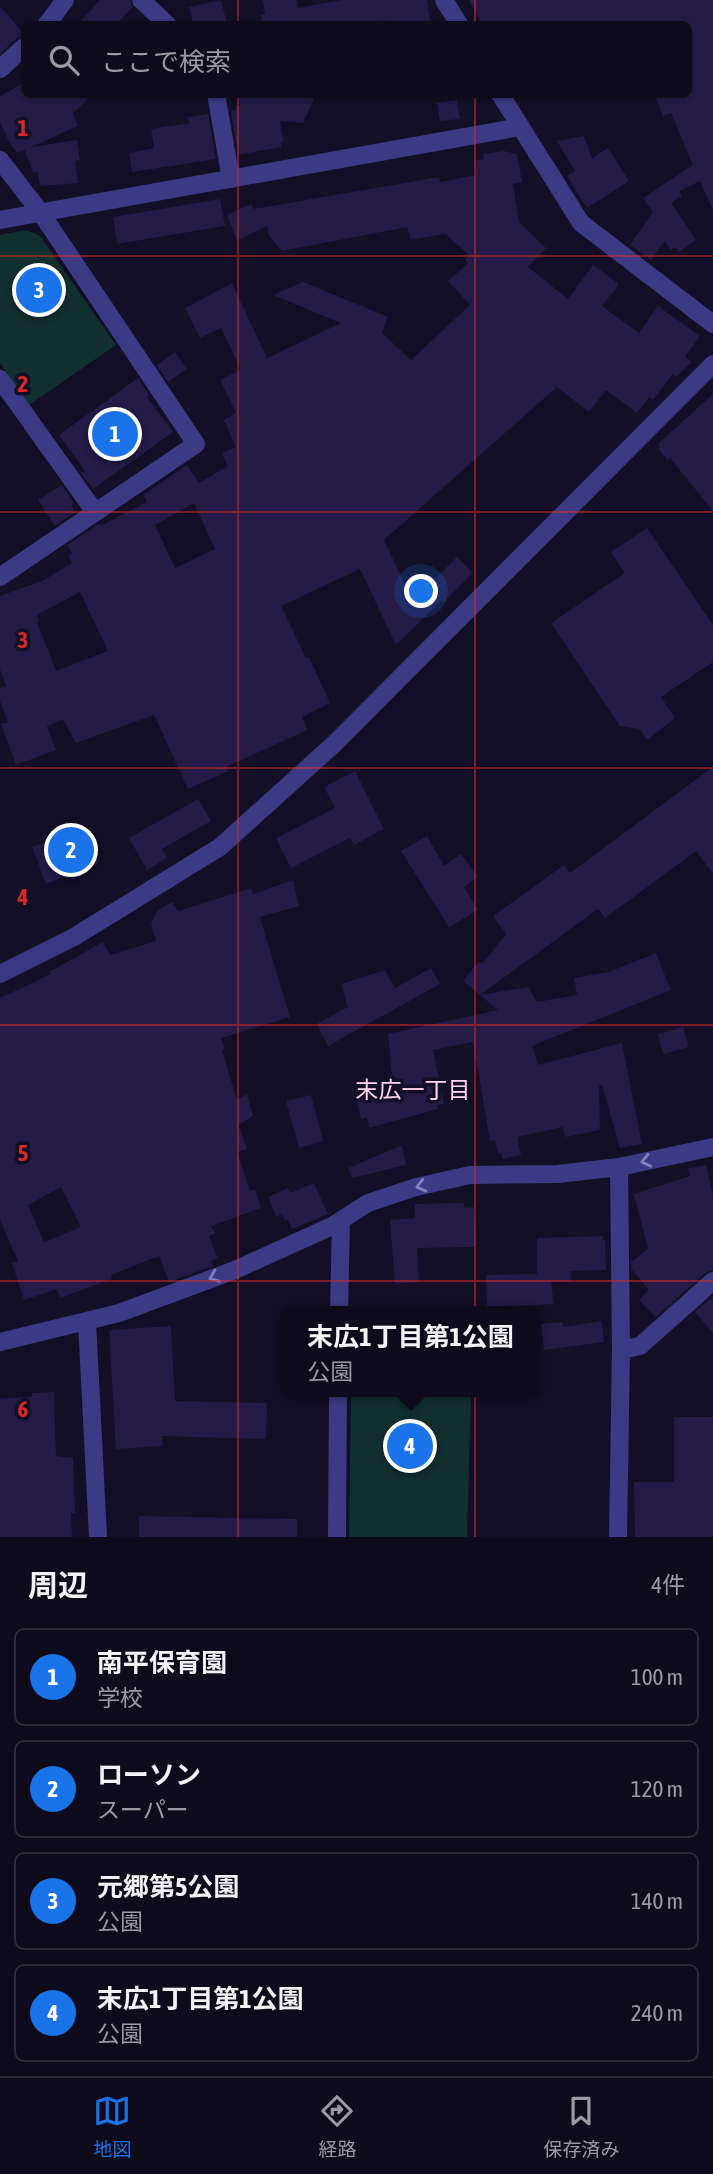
<!DOCTYPE html>
<html lang="ja">
<meta charset="utf-8">
<style>
:root{--surface:#0e0b1c;--page:#1c1929;--text:#f1f3f6;--muted:#9b9ba3;--line:#2e2b3b;--accent:#1a73e8}
body{margin:0;font-family:"Asap Condensed","Noto Sans JP",sans-serif;background:var(--page);color:var(--text)}
.you{position:absolute;left:422px;top:592px;width:24px;height:24px;margin:-18px;border:5px solid #fff;border-radius:50%;background:#1a73e8;box-shadow:0 0 0 10px #1a73e833}
.badge{display:grid;place-items:center;width:46px;height:46px;border-radius:50%;background:var(--accent);color:#fff;font-size:23px;font-weight:700}
.pin{position:absolute;translate:-50% -50%;border:4px solid #fff;box-shadow:0 2px 7px #0006}
.popup{position:absolute;left:281px;top:1306px;width:259px;height:91px;box-sizing:border-box;display:grid;place-content:center;border-radius:10px;background:var(--surface);filter:drop-shadow(0 2px 5px #0005);font-size:23px;white-space:nowrap;color:var(--muted)}
.popup b{font-size:26px;color:var(--text)}
.popup::after{content:'';position:absolute;left:50%;top:100%;margin-left:-14px;border:14px solid transparent;border-top-color:var(--surface)}
.list{margin:0;padding:0;list-style:none}
h2{display:flex;justify-content:space-between;align-items:center;height:91px;margin:0;padding:0 28px;font-size:30px}
h2 small{font-size:23px;font-weight:400;color:var(--muted)}
.list li{display:grid;grid-template-columns:46px 1fr auto;gap:21px;align-items:center;box-sizing:border-box;height:98px;margin:0 14px 14px;padding:0 14px;border:2px solid var(--line);border-radius:10px}
.list b{display:block;font-size:26px;white-space:nowrap}
.list p{margin:0;font-size:23px;white-space:nowrap;color:var(--muted)}
.list em{font-size:23px;font-style:normal;color:var(--muted)}
.icon{flex:none;width:38px;height:38px;fill:none;stroke:currentColor;stroke-width:2;stroke-linecap:round;stroke-linejoin:round}
.map{position:relative;flex:none;width:713px;height:1537px;overflow:hidden}
.search{position:absolute;background:var(--surface);box-shadow:0 2px 5px #0004;left:21px;right:21px;top:21px;height:77px;display:flex;align-items:center;gap:18px;box-sizing:border-box;padding:0 24px;border-radius:10px;color:var(--muted);font-size:26px}
.sheet{height:539px;background:var(--surface)}
nav{display:flex;justify-content:space-around;align-items:center;box-sizing:border-box;height:98px;border-top:2px solid var(--line);background:var(--surface);font-size:19px;color:var(--muted)}
nav a{display:grid;justify-items:center;gap:4px}
nav .on{color:var(--accent)}
.map>svg:first-child{display:block}
</style>
<div class="map">
<svg width="713" height="1537" viewBox="0 0 713 1537">
<rect width="100%" height="100%" fill="#130f26"/>
<path fill="#12302f" d="M26 230 40 236 116 345 29 405 0 363V235Z
M351 1392H471L467 1537H349Z"/>
<path fill="#241b47" fill-rule="evenodd" d="M100 0H130L132 7 117 24H78Z
M221 0 227 24H193L189 7Z
M263 0H297L298 8 341 0H427L430 22 386 24 385 20 360 24H262L261 15 265 14Z
M469 0H713V210L700 181 679 191 682 196 671 203 696 240 679 252 675 247 671 250 665 241 651 260 630 245 653 212 643 198 693 165 671 113 663 116 654 94H689V24H482Z
M0 7 24 33V36L16 39 0 54Z
M24 83V94H94L73 113 78 126 31 147 77 140 80 160 75 161 78 183 40 186 38 172 33 173 25 150 17 153 10 143 0 123V96Z
M238 94H316L303 123 280 121 284 142 281 143V147L238 155 231 111 236 110V107L240 106Z
M457 100 460 119 440 121 437 103Z
M208 114 216 159 132 172 129 153 154 148 151 129 189 123 188 117Z
M584 136 592 158 608 148 629 181 587 208 567 176 575 171 557 141Z
M504 151 517 154 522 182 513 184 519 222 546 248 528 267 568 299 593 265 619 284 602 306 639 333 658 306 700 336 685 357 692 362 676 377 673 374 653 400 649 397 637 413 606 390 589 412 557 387 384 540 413 601 457 557 473 573 444 602 442 600 396 645 360 569 281 606 306 658 309 657 330 703 302 717 307 730 226 767 228 771 188 789 154 715 76 743 63 719 47 726 56 750 16 765 1 724 8 722 0 701V688L6 686 0 669V596L44 580 72 563 68 555 72 553 67 545 99 524 100 526 147 502 143 495 187 465 199 483 228 466 222 453 236 447 224 420 236 413 220 380 241 370 221 328 200 338 185 308 232 283 267 358 341 323 273 295 303 282 388 317 382 333 411 360 470 305 448 281 468 263 465 260 469 255 445 234 411 240 407 227 282 251 269 236 267 226 237 240 227 215 251 204 254 209 439 177 440 182 476 175 474 161 484 159 483 154ZM194 503 215 549 175 568 155 525ZM80 592 108 651 56 671 37 622 39 621 37 615Z
M220 199 225 226 117 244 113 217Z
M175 352 187 369 168 382 157 365Z
M138 378 149 395 147 397 173 432 93 489 81 473 85 471 59 435Z
M713 394V511L670 458 668 461 659 450V443Z
M62 485 74 503 71 505 75 512 55 526 38 500Z
M647 528 713 625V662L661 697 675 718 647 740 639 729 620 726 551 623 625 573 611 552Z
M713 767V874L696 851 605 918 598 909 480 995 463 981 478 962 483 963 506 934 493 916 564 865 570 873Z
M355 771 384 829 354 845 350 838 291 868 276 838 335 808 324 787Z
M198 799 211 821 162 849 167 858 147 870 129 838Z
M85 827 99 863 46 884 32 847Z
M427 836 444 866 461 854 478 877 464 887 478 910 449 927 401 851Z
M293 880 299 906 260 917 290 1017 221 1038 225 1049 222 1050 237 1100 247 1094 253 1116 238 1125 247 1149 237 1152 250 1191 255 1189 261 1208 211 1226 215 1233 209 1236 218 1258 211 1261 213 1266 169 1282 159 1256 111 1275 112 1279 60 1298 57 1289 24 1300 12 1263 18 1261 0 1220V998L51 974 49 972 103 942 110 955 156 941 151 924 157 911 172 902 178 911 251 888 253 894ZM61 1187 81 1227 44 1242 28 1205Z
M656 953 671 990 532 1046 538 1065 622 1043 642 1144 620 1148 602 1085 599 1086 600 1130 565 1137 563 1127 517 1137 521 1155 502 1159 501 1153 498 1154 495 1140 490 1141 473 1042 433 1050 444 1104 437 1105 438 1109 369 1128 367 1117 361 1119 355 1093 390 1083 389 1076 392 1075 388 1034 498 1010 480 995 528 987 537 1002 577 995 574 978 609 972Z
M431 968 440 984 328 1046 317 1024 348 1007 341 984 385 970 395 988Z
M683 1027 689 1047 663 1054 658 1034Z
M311 1095 323 1141 299 1148 286 1101Z
M402 1145 406 1165 352 1178 348 1168Z
M706 1165 713 1195V1270L705 1273 656 1317 639 1300 649 1290 632 1270 631 1262 648 1249 634 1194 690 1176 688 1168Z
M314 1183 328 1214 292 1229 288 1220 285 1221 282 1214 276 1217 268 1197 288 1188 290 1193Z
M464 1203V1208L474 1207 475 1247 417 1248 419 1282 395 1284 390 1220 415 1218V1204Z
M603 1236V1241L605 1240 606 1270 570 1271 571 1282H551L554 1304 487 1307 486 1275 537 1274V1238Z
M710 1299 713 1301V1333L695 1312Z
M602 1321 604 1342 544 1350 541 1324 563 1322V1327Z
M171 1326 175 1401 267 1403 266 1439 162 1436 163 1446 116 1449 109 1330Z
M54 1392 56 1456 73 1458 75 1513H71L72 1537H0V1398L32 1397V1393Z
M674 1417H713V1537H635L634 1482H674Z
M139 1516 297 1519V1537H139Z"/>
<g fill="none" stroke-linecap="round" stroke-linejoin="round">
<path stroke="#3d3a85" stroke-width="18" d="M141 0 167 24
M444 0 459 24
M47 24 65 0
M0 69 24 47
M216 94 231 179
M500 94 581 223 713 324
M0 160 41 213 196 444 0 577
M0 379 95 512
M339 1311 341 1221
M87 1321 98 1537
M0 1342 119 1313 235 1270 332 1226 368 1203 416 1187 470 1175 558 1174 619 1167 713 1147
M621 1350 640 1346 713 1281
M337 1537 338 1392
M618 1537 621 1350 619 1167"/>
<path stroke="#3d3a85" stroke-width="18" d="M0 220 520 127
M0 974 74 937 220 847 334 744 713 364"/>
</g>
<defs><path id="oneway-chevron" d="M-2-3.5L2.5 0L-2 3.5" fill="none" stroke-width="1.6" stroke-linecap="round" stroke-linejoin="round" transform="scale(1.75)"/></defs>
<g stroke="#837fbc">
<use href="#oneway-chevron" transform="translate(646 1161) rotate(167)"/>
<use href="#oneway-chevron" transform="translate(421 1186) rotate(166)"/>
<use href="#oneway-chevron" transform="translate(214 1277) rotate(159)"/>
</g>
<path fill="none" stroke="#d62828" stroke-width="2" stroke-opacity="0.55" d="M238 0V24M475 0V24M238 94V1537M475 94V1537M0 256H713M0 512H713M0 768H713M0 1025H713M0 1281H713"/>
<g text-anchor="middle" dominant-baseline="central" stroke-width="7" stroke-linejoin="round" paint-order="stroke">
<g font-size="23" fill="#ffd6f0" stroke="#130f26">
<text x="413" y="1090">末広一丁目</text>
</g>
</g>
<g font-size="23" text-anchor="middle" font-weight="bold" fill="#d62828" stroke="#130f26" stroke-width="7" stroke-linejoin="round" paint-order="stroke">
<text x="23" y="136">1</text>
<text x="23" y="392">2</text>
<text x="23" y="648">3</text>
<text x="23" y="905">4</text>
<text x="23" y="1161">5</text>
<text x="23" y="1417">6</text>
</g>
</svg>
<div class="you"></div>
<div class="pin badge" style="left:115px;top:434px">1</div>
<div class="pin badge" style="left:71px;top:850px">2</div>
<div class="pin badge" style="left:39px;top:290px">3</div>
<div class="pin badge" style="left:410px;top:1446px">4</div>
<div class="popup"><b>末広1丁目第1公園</b>公園</div>
<div class="search"><svg class="icon" aria-label="search" viewBox="0 0 24 24"><circle cx="10" cy="10" r="6"/><path d="M15 15l6 6"/></svg>ここで検索</div>
</div>
<section class="sheet">
<h2>周辺<small>4件</small></h2>
<ul class="list">
<li><span class="badge">1</span><div><b>南平保育園</b><p>学校</p></div><em>100 m</em></li>
<li><span class="badge">2</span><div><b>ローソン</b><p>スーパー</p></div><em>120 m</em></li>
<li><span class="badge">3</span><div><b>元郷第5公園</b><p>公園</p></div><em>140 m</em></li>
<li><span class="badge">4</span><div><b>末広1丁目第1公園</b><p>公園</p></div><em>240 m</em></li>
</ul>
</section>
<nav>
<a class="on"><svg class="icon" aria-label="map" viewBox="0 0 24 24"><path d="M3 6l6-2 6 2 6-2v14l-6 2-6-2-6 2zM9 4v14M15 6v14"/></svg>地図</a>
<a><svg class="icon" aria-label="directions" viewBox="0 0 24 24"><path d="M12 3l9 9-9 9-9-9zM9 14v-3h6M13 9l2 2-2 2"/></svg>経路</a>
<a><svg class="icon" aria-label="saved" viewBox="0 0 24 24"><path d="M7 4h10v16l-5-4-5 4z"/></svg>保存済み</a>
</nav>
